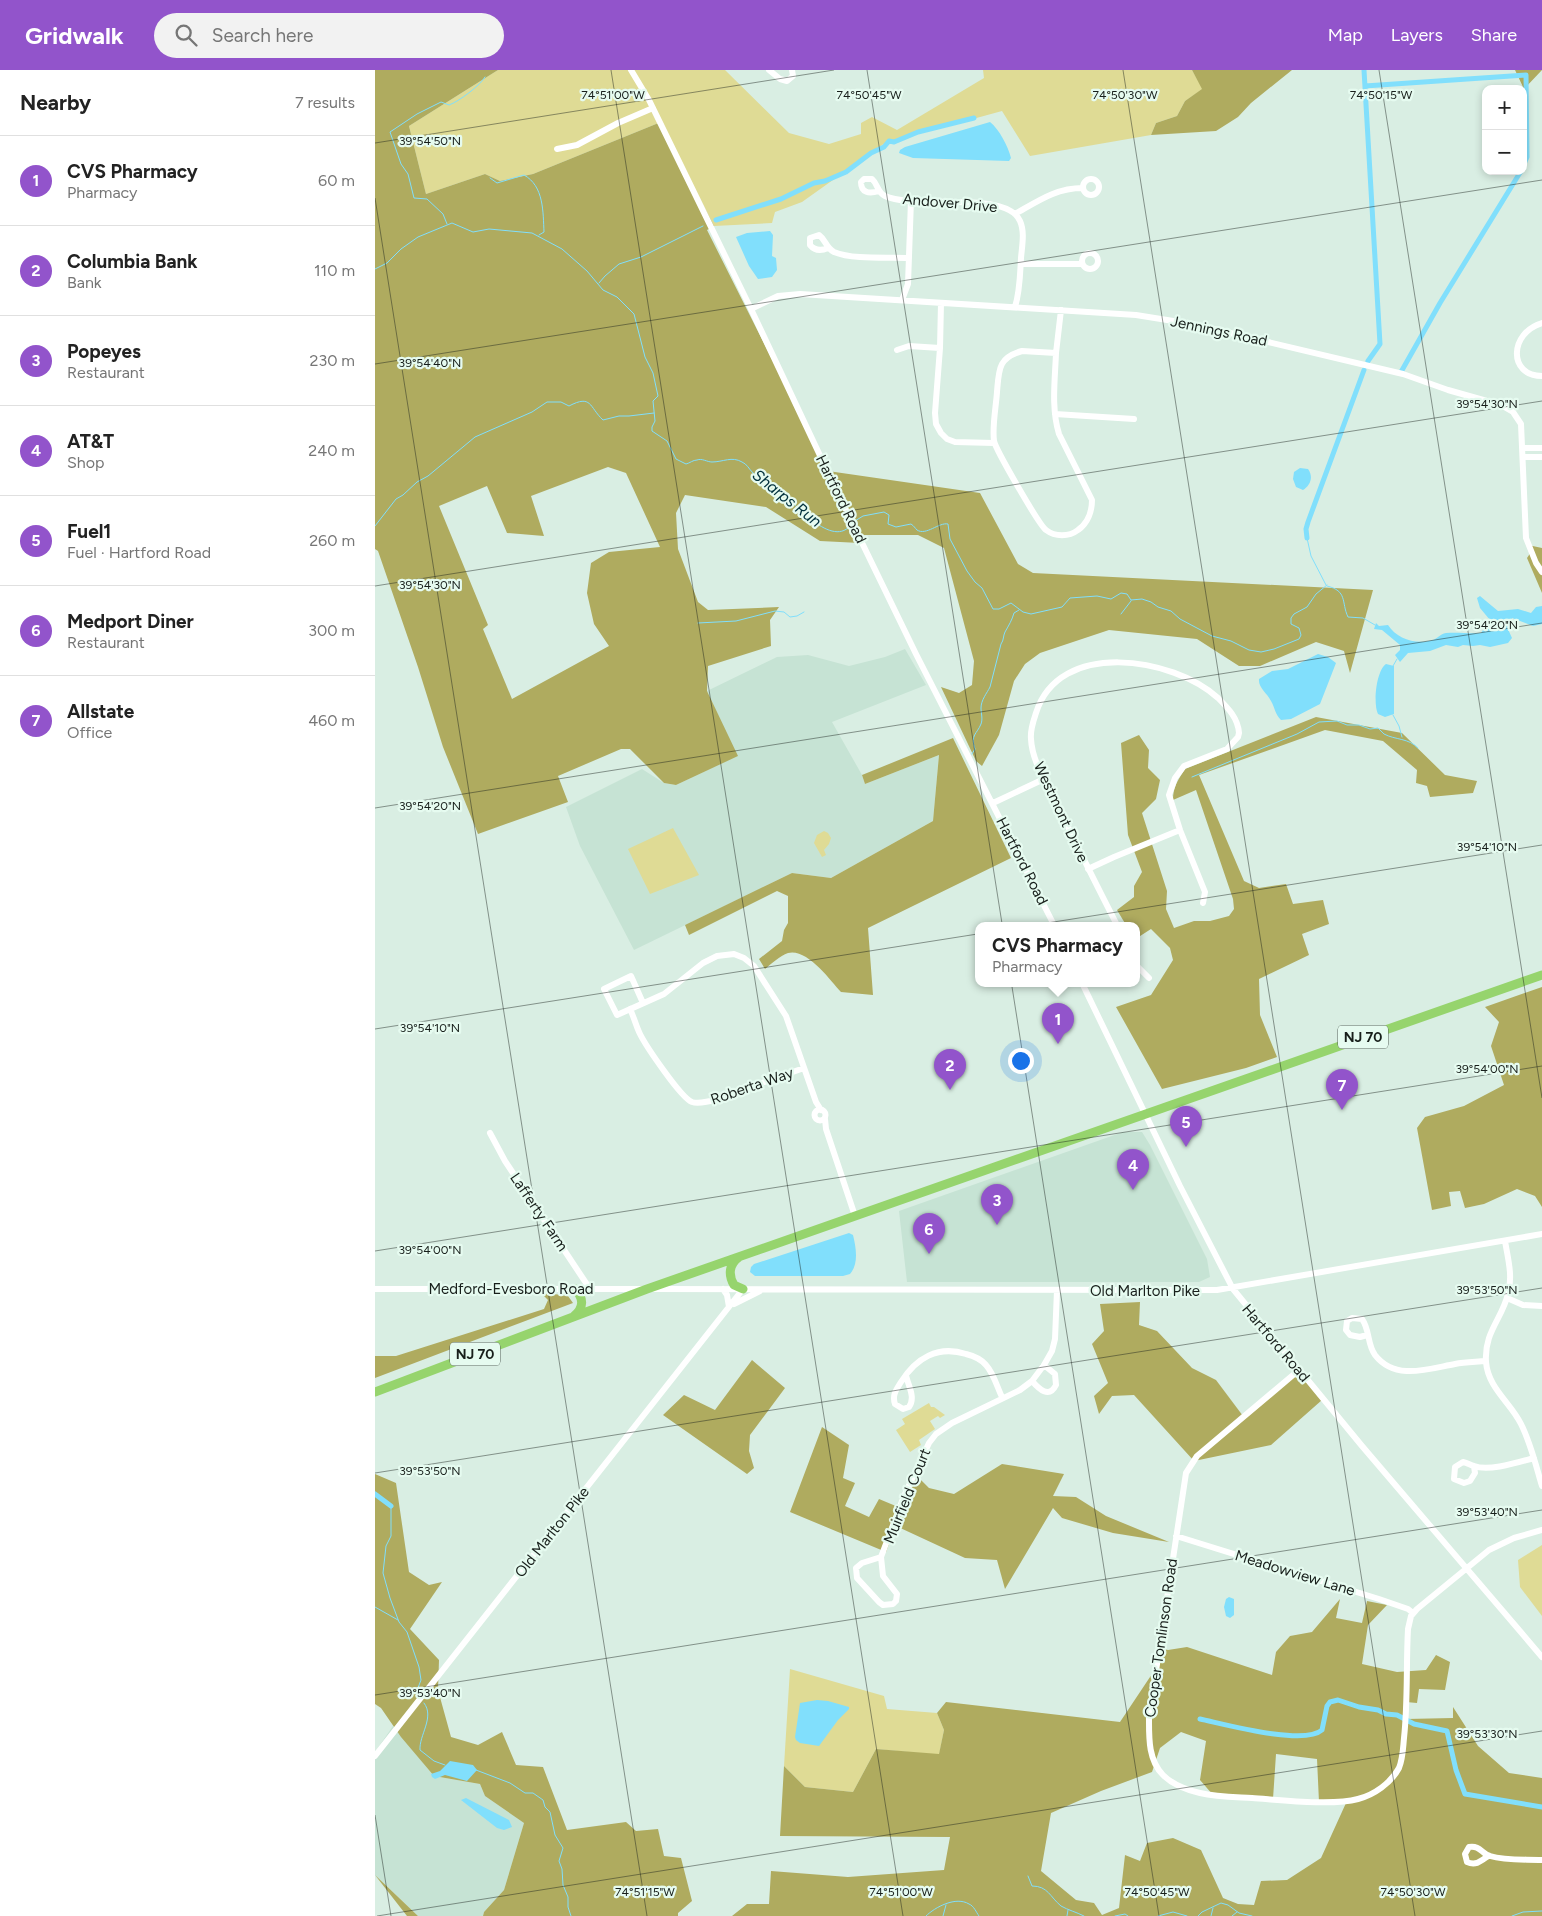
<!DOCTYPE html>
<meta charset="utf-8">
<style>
:root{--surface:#fff;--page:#f2f2f2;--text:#222;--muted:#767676;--line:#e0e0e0;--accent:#9254cb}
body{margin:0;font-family:Figtree,sans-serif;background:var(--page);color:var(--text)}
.controls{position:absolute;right:15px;top:15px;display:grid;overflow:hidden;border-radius:10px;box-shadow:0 2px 8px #0003}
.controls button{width:45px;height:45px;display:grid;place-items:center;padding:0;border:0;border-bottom:1px solid var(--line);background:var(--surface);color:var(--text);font:25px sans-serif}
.you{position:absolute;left:645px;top:990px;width:18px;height:18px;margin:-12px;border:4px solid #fff;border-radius:50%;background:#1a73e8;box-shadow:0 0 0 8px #1a73e833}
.badge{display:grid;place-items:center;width:32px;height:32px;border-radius:50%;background:var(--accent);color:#fff;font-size:16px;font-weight:700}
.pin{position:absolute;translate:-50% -41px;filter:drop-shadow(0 1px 2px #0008)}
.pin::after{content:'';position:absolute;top:26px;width:18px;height:15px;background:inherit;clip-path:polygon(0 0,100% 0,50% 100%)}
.popup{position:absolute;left:600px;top:852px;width:165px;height:65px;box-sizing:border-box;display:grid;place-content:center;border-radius:10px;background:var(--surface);filter:drop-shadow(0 1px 4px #0005);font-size:16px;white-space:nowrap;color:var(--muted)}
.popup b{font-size:19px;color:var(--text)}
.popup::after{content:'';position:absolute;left:50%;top:100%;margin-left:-10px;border:10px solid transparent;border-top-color:var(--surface)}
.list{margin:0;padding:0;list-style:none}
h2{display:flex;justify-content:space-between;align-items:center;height:65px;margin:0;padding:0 20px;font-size:21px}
h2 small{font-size:16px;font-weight:400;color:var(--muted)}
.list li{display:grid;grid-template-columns:32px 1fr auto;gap:15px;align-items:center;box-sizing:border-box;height:90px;padding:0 20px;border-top:1px solid var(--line)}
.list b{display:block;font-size:19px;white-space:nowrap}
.list p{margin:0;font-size:16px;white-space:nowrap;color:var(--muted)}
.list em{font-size:16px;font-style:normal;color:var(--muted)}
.icon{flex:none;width:28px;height:28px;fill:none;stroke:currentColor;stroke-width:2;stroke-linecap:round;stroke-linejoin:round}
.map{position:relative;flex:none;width:1167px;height:1846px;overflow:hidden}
header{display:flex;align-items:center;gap:30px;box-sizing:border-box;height:70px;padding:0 25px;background:var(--accent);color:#fff}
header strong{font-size:24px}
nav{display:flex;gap:28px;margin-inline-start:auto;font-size:18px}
.search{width:350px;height:45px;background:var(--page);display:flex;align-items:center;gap:12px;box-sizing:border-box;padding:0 18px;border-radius:28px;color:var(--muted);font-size:19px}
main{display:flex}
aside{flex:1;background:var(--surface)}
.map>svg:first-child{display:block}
</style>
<header>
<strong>Gridwalk</strong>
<div class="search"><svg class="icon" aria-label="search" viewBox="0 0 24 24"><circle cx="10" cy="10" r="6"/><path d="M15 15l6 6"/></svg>Search here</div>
<nav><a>Map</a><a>Layers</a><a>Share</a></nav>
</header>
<main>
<aside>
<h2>Nearby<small>7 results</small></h2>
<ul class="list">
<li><span class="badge">1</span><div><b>CVS Pharmacy</b><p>Pharmacy</p></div><em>60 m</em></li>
<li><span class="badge">2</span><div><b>Columbia Bank</b><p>Bank</p></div><em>110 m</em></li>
<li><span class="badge">3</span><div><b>Popeyes</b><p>Restaurant</p></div><em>230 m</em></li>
<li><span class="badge">4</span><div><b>AT&amp;T</b><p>Shop</p></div><em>240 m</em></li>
<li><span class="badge">5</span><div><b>Fuel1</b><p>Fuel · Hartford Road</p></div><em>260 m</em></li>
<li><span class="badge">6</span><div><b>Medport Diner</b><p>Restaurant</p></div><em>300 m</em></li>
<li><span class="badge">7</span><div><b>Allstate</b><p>Office</p></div><em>460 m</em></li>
</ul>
</aside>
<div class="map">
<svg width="1167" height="1846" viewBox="0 0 1167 1846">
<rect width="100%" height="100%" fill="#d9eee3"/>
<path fill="#c6e3d4" d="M530 579 551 615 457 652 487 705 490 714 564 685 558 751 456 808 417 803 259 880 205 776 191 737 267 699 289 713 301 715 362 686 332 621 402 587 433 585 474 596 510 587Z
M748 1062H767L775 1075 832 1189 835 1207 824 1212H532L524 1141Z
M18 1656 59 1706 105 1714 110 1726 149 1753 129 1820 109 1842 108 1846H43L0 1805V1682Z"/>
<path fill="#dfdb95" d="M123 0H350L414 63 454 74 486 64V53L497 47 522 60 609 8 608 0H817L828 19 810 31 802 46 781 53 776 65 655 86 627 41 510 73 427 132 400 142 397 153 339 156 286 52 158 104 125 111 110 104 51 124 34 56Z
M298 758 324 805 275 824 253 779Z
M449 761 453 763 456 768 454 774 449 780 451 785 447 787 439 773 442 765Z
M554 1333 556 1337H559L570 1345 565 1348 563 1346 555 1351 560 1359 544 1370 546 1375 535 1382 521 1360 530 1354 527 1349Z
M1167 1475V1546L1145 1517 1143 1490Z
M415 1599 509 1626 512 1639 562 1643 569 1660 564 1685 501 1679 478 1722 430 1717 409 1696Z"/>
<path fill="#afab5f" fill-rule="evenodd" d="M0 0H123L34 56 51 124 110 104 125 111 158 104 286 52 339 156 332 160 453 401 605 423 643 494 658 503 998 520 975 603 969 581 941 572 885 596H864L822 569 734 560 665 583 650 594 639 611 624 665 607 696 601 691 566 617 584 623 597 615 599 591 569 478 543 465H481L485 473 445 471 391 437 310 425 301 443 303 479 323 532 333 540 404 537 395 550 396 576 333 596 332 621 363 686 301 715 289 713 255 679H246L183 706 193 732 103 764 68 677 43 597 3 481 0 479ZM233 397 251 403 285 477 234 482 216 493 212 523 219 554 234 576 137 629 108 559 113 555 64 436 112 416 132 463 169 466 156 426Z
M817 0H917L876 33 863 47 841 61 776 65 781 53 802 46 810 31 827 19Z
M1140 0H1167L1149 19Z
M1153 475 1167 478V523L1152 488 1156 482Z
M941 647 1027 663 1070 705 1102 711 1098 723 1055 727 1052 716 1041 713 1042 700 1008 671 950 660 824 705 869 811 884 818 911 814 918 834 948 830 954 854 927 864 934 885 884 909 885 945 902 987 871 998 787 1019 741 937 776 925 798 890 795 878 776 859 762 868V855H751L742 840 759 827V816L767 802 753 765 746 673 764 665 774 680 773 698 785 710 781 729 767 743 792 821 791 839 799 858 819 851H835L854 846 859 839 858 829 821 720 798 730C798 717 803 710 810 699Z
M578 668 636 788 493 858 498 925 466 922C455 910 432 878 413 883 405 886 396 894 390 899L384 889 407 871 409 860 413 853V826L402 821 314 865 310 855 417 803 456 808 558 751 564 685 490 714 487 705Z
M1167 917V1137L1160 1126 1142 1119 1109 1134 1090 1138 1085 1121 1074 1122 1076 1136 1057 1140 1042 1058 1050 1047 1089 1036 1129 1015 1116 976 1124 952 1110 937Z
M165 1222 193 1226 198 1233 0 1308V1286H21L169 1239 173 1230Z
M765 1232 764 1255 782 1261 817 1298 841 1310 868 1346 924 1303 947 1330 896 1375 819 1391 759 1325 737 1326 724 1344 719 1326 733 1313 717 1274 729 1261 725 1234Z
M377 1290 410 1318 375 1365 374 1381 379 1398 372 1404 288 1345 309 1325 340 1340Z
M447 1357 474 1375 468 1408 480 1413 470 1436 494 1447 504 1429 528 1439 542 1406 554 1418 579 1424 627 1394 689 1404 678 1426 701 1427 731 1446 794 1472 738 1463 687 1448 678 1438 630 1519 622 1490 590 1488 521 1456 511 1482 415 1442Z
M0 1404 21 1413 34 1502 54 1515 67 1512 35 1559 64 1590 63 1620 76 1667 103 1675 127 1662 141 1695 168 1697 192 1760 251 1752 261 1761 283 1759 289 1786 306 1788 317 1831 303 1843V1846H108L109 1842 129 1820 149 1753 110 1726 105 1714 59 1706 26 1667 6 1638 0 1634Z
M965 1529 961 1548 987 1553 992 1531 1012 1535 993 1555 987 1594 1022 1602 1051 1600 1061 1585 1075 1592 1070 1620 1044 1619 1042 1633 1031 1632V1649L1078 1648V1637L1103 1676 1134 1703 1167 1708V1846H357L372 1834H394L396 1801 473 1807 569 1800 575 1767 405 1766 409 1696 430 1717 478 1722 501 1679 564 1684 569 1660 562 1643 571 1632 745 1652 783 1595 785 1578 793 1580 812 1577 897 1605 901 1582 915 1566 937 1562ZM806 1662 831 1671 825 1710 838 1725 898 1729 901 1684 942 1689 944 1732 971 1733 946 1788 912 1810 886 1811 879 1835 863 1834 848 1828 826 1780 798 1768 772 1773 765 1791 750 1785 744 1838 727 1845 719 1833 701 1830 666 1801 676 1743 726 1721 777 1702 785 1678Z
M0 1805 43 1846H32Z"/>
<path fill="#81dffc" d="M615 52C624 59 633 76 636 88L634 91 538 88 524 83 525 80 530 77Z
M395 161 398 165 397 186 401 188 402 200 397 207 383 209 374 196 361 167 372 163Z
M925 398 933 399C939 407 935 416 928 420L921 417 918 409 919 402Z
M1105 526 1123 541 1143 539 1156 543 1161 537 1167 536V554L1158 556 1137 548 1132 557 1137 568 1133 573 1115 577 1105 575 1098 576 1088 575 1083 577 1071 575 1055 581 1033 583 1025 592 1020 585 1025 580V575L1007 560 999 559 1001 553 1004 556 1013 555C1022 569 1041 575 1058 570 1063 568 1065 564 1071 563 1083 562 1095 564 1106 563L1115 550 1105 538 1102 528Z
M943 584 953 587 961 593 945 634 916 649 906 650C900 644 900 638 896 631 892 623 883 618 884 609L897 601 913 599Z
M1011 594 1019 596V644L1010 647 1003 644C998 634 1001 601 1011 594Z
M474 1163 478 1165C481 1177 484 1194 475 1204L468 1206H380L375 1202 376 1197 379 1194Z
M854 1527 859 1529V1545L855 1548 851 1546 849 1537 851 1529Z
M442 1630 453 1631 474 1637V1639L463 1650 444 1676 425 1673 421 1670 420 1667 425 1633Z
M75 1691 98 1695 102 1700 92 1711 70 1705 60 1709 57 1707 56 1704 65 1701Z
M91 1728 134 1750 137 1757 129 1760 122 1758 86 1730Z"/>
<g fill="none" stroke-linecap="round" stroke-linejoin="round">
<path stroke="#81dffc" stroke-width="1" d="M115 108 122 113 149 105C169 116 168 142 169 162L164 165
M72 154 68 144 52 129 39 128 33 104 26 94 15 62 42 44 66 32 74 35C83 32 106 15 110 7
M0 199 12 193 26 179 43 167 77 153 98 162 114 159 157 163 187 179 212 201 228 220 242 227 259 244 270 287 278 303 283 326 278 331 280 351 277 357V361L292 371 301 389 311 394C315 393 318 390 322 390 327 388 332 392 337 392 348 392 357 386 367 392 372 394 374 399 378 403 385 409 395 411 401 417 415 428 455 479 475 456
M224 213 230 206 244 194 266 187 328 156
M480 451 488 446 509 442 514 445 513 454 521 457 536 454C539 456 540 458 542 460 551 466 564 452 573 454L575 469 592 501 600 512 607 518 618 539H624L636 533 648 542 656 544 687 537 695 528 722 526 736 529 746 523 752 524 756 530
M0 456 21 429 28 425 42 412 53 406 100 367 157 342 172 332H186L194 336C217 324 214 337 228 350L244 346H254L279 343
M932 468 936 486 951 515
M952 516C973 521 966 532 973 547L988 548 1000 555
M756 530 767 529 776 532 783 537 796 541 805 549 837 566 856 571 874 580 886 582 899 579 924 569 926 565 924 558 916 554V548L919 544 932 537 941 524 952 515
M746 544 756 531
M323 553 361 551 400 541 409 542 415 547 422 546 429 542
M1018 596 1022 589
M1018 645 1024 656 1027 667
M597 684 600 679C595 665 602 664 606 654 608 649 606 643 606 638 606 630 612 623 615 617L626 574C629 570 628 566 630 562 634 555 637 550 639 543L644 540
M817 707 922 664 944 652 962 651 972 655H984L995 659 1003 658C1005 660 1007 662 1009 664 1020 670 1034 668 1043 678
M16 1436V1466L11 1476 8 1503 15 1528 24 1552 32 1562 44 1597 46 1610 41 1623 42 1626
M0 1537 23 1550
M49 1633C60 1647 44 1665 45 1680L59 1691 70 1695
M101 1700 135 1713 150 1723H158L168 1730 170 1737 175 1742 180 1765 188 1778 184 1791 187 1799 188 1815 193 1827V1837L196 1846
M653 1806 657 1816C673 1816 675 1827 686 1836 693 1840 701 1842 709 1846
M551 1846C560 1837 581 1826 594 1834 599 1836 601 1842 604 1846
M568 1846 571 1835
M692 1846 693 1840
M740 1846 750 1844 753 1846
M783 1846 798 1842 812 1846
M823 1846 827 1842 846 1833 853 1835 864 1843 877 1846
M836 1846 838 1838
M857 1846 862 1842
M1137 1846 1148 1842 1167 1841"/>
<path stroke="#81dffc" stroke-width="5" d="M989 0 1005 274 993 291
M990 16 1151 5 1152 87 1148 96
M341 150 406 129 439 113 450 111 471 102 496 83 509 77 514 71 519 72 543 62 599 48
M1026 302 1065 233 1146 101
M932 468 931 459 933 452 989 300
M0 1424 16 1436
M825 1649C849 1654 929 1676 947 1660L952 1636 955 1632 963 1630 984 1637 1003 1640 1011 1644 1022 1645 1039 1654 1072 1661 1081 1700 1090 1724 1167 1737"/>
<path stroke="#fff" stroke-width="6" d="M256 0 274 30 376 239 457 411 541 584 679 855
M394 0 405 9 412 11 418 6 417 0
M182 79 202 75 243 53 278 38
M708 117a8 8 0 1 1 16 0a8 8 0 1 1-16 0Z
M504 121C494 124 486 123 486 112L489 109H497C503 114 502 122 510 126 539 140 631 119 645 151 650 162 647 176 646 188 645 205 645 221 640 237
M640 144C663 131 681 118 708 118
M453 178C446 181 440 181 435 175V168L444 165C451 170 451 178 459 182 478 190 513 187 534 188
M707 191a8 8 0 1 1 16 0a8 8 0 1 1-16 0Z
M646 194H707
M527 230 533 214 536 130
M566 233 565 278 560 343 561 354 566 363 572 369 580 372 619 373
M376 239 403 226 425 224 761 245 817 254 1028 304 1073 320 1126 335 1138 342 1146 354 1151 468 1161 493 1167 502
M1167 253C1134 263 1133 306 1167 306
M522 280 534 276 565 278
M647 281 681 283C680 310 676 338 684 364L717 430C717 441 713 453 703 460 694 467 680 467 671 460 664 455 621 380 619 371 617 356 621 337 622 322 624 299 623 288 647 281Z
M681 283 686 240
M680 344 759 349
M1148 378H1167
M1148 387H1167
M618 733 669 709
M713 799 739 787 805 760
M742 855C722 816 702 776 683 736 673 716 657 692 656 669 655 660 658 652 661 643 684 569 798 587 843 628 853 638 863 648 864 663L863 667 852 679 809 696 800 708 794 725 805 760 830 822 828 833
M762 896 774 908
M707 913 805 1116 858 1219 987 1376 1167 1587
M268 933 256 906 229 919 242 945 289 924 328 893 342 886 359 884 369 888 379 896 411 946 441 1032 446 1040
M255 939C259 947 261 956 265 964 271 976 306 1028 317 1032 323 1034 329 1032 336 1031L429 998
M439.5 1045a5.5 5.5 0 1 1 11 0a5.5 5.5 0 1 1-11 0Z
M450 1049 451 1059 480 1146
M115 1063 130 1091 215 1219
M1130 1171C1133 1189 1138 1206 1133 1224 1127 1249 1109 1262 1111 1292 1113 1318 1136 1333 1146 1354 1156 1374 1161 1396 1167 1416
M0 1219H269
M279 1219 842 1220 1167 1164
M348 1219 352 1225 354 1237
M1132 1228 1148 1235 1167 1236
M359 1234 385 1221
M992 1265 985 1267 975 1265 971 1260 972 1251 977 1248 987 1249C995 1260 992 1274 1000 1285 1020 1311 1053 1299 1080 1294 1090 1292 1101 1292 1111 1291
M924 1300 822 1386 811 1403 774 1647C774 1667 773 1690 788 1705 797 1714 812 1720 825 1723 842 1727 860 1727 877 1728 906 1730 957 1736 983 1729 999 1725 1016 1713 1024 1698 1028 1688 1028 1678 1029 1668 1033 1632 1031 1595 1033 1559L1036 1546 1042 1539 1114 1480 1139 1468 1167 1460
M531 1305C533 1316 541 1327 534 1337L528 1339 520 1334C517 1325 521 1320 526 1312 541 1288 563 1275 591 1284 599 1286 606 1289 611 1295 619 1304 622 1317 627 1327
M657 1311C664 1319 674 1329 681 1315L680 1304 669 1295
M1099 1396 1100 1403 1095 1411 1089 1413 1079 1409 1080 1397 1088 1392C1093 1393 1095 1395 1099 1396 1114 1402 1144 1392 1159 1388
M801 1466 1004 1529 1033 1539 1038 1543
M506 1487 508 1506 522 1524 521 1531 518 1534 508 1535 504 1532 482 1508 481 1498 487 1493 506 1487 529 1426 554 1373 561 1364 577 1353 645 1320 657 1311 669 1295 677 1281 680 1269 682 1220
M0 1686 368 1219
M1113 1786C1106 1791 1101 1796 1092 1792L1090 1784 1094 1777C1105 1775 1107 1784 1115 1786 1131 1791 1151 1789 1167 1790"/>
<path stroke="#96d46d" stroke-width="9" d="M364 1187C354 1194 353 1205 359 1215L368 1219
M199 1246C209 1238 209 1228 200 1219
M0 1322 272 1219 1167 905"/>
</g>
<path fill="none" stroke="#181f1b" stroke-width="1" stroke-opacity="0.45" d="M236 0 528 1846M492 0 784 1846M748 0 1040 1846M1004 0 1167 1028M0 73 459 0M0 128 272 1846M0 294 1167 110M0 516 1167 331M0 738 1167 553M0 959 1167 775M0 1181 1167 996M0 1403 1167 1218M0 1625 1167 1440M0 1745 16 1846M2 1846 1167 1661"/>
<g text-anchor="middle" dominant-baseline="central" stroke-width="4.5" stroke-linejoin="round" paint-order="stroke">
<g fill="#e6fbf0" stroke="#56615b" stroke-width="1">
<rect x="963" y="955.5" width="50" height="23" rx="4"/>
<rect x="75" y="1272.5" width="50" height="23" rx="4"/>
</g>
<g font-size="14" font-weight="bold" fill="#181f1b">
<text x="988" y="967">NJ 70</text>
<text x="100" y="1284">NJ 70</text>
</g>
<g font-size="15" fill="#181f1b" stroke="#e6fbf0">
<text transform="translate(575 133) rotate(5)">Andover Drive</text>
<text transform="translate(844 261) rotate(12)">Jennings Road</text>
<text transform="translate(466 429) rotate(64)">Hartford Road</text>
<text transform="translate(686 742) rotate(65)">Westmont Drive</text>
<text transform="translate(647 791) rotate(63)">Hartford Road</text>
<text transform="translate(377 1016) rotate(-19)">Roberta Way</text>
<text transform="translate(164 1142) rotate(56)">Lafferty Farm</text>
<text x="136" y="1219">Medford-Evesboro Road</text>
<text x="770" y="1221">Old Marlton Pike</text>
<text transform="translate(901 1273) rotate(50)">Hartford Road</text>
<text transform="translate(532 1426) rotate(-68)">Muirfield Court</text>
<text transform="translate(177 1462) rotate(-52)">Old Marlton Pike</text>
<text transform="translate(920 1503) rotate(17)">Meadowview Lane</text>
<text transform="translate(786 1568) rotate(-82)">Cooper Tomlinson Road</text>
</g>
<g font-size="16" font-style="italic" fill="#01303c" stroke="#e6fbf0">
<text transform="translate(412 428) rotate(38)">Sharps Run</text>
</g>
</g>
<g font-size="12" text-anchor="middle" fill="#181f1b" stroke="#e6fbf0" stroke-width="4.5" stroke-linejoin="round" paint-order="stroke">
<text x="1006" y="29">74°50'15"W</text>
<text x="238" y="29">74°51'00"W</text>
<text x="494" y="29">74°50'45"W</text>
<text x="750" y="29">74°50'30"W</text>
<text x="55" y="75">39°54'50"N</text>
<text x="55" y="297">39°54'40"N</text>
<text x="1112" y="338">39°54'30"N</text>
<text x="55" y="519">39°54'30"N</text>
<text x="1112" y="559">39°54'20"N</text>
<text x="55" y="740">39°54'20"N</text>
<text x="1112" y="781">39°54'10"N</text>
<text x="55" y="962">39°54'10"N</text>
<text x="1112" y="1003">39°54'00"N</text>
<text x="55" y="1184">39°54'00"N</text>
<text x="1112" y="1224">39°53'50"N</text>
<text x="55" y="1405">39°53'50"N</text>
<text x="1112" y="1446">39°53'40"N</text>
<text x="55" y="1627">39°53'40"N</text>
<text x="1112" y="1668">39°53'30"N</text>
<text x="270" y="1826">74°51'15"W</text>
<text x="526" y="1826">74°51'00"W</text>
<text x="782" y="1826">74°50'45"W</text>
<text x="1038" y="1826">74°50'30"W</text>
</g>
</svg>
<div class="controls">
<button>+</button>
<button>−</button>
</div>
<div class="you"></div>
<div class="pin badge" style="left:683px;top:974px">1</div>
<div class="popup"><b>CVS Pharmacy</b>Pharmacy</div>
<div class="pin badge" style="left:575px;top:1020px">2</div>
<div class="pin badge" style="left:622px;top:1155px">3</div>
<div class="pin badge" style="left:758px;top:1120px">4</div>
<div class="pin badge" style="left:811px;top:1077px">5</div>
<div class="pin badge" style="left:554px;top:1184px">6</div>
<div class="pin badge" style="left:967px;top:1040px">7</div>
</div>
</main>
